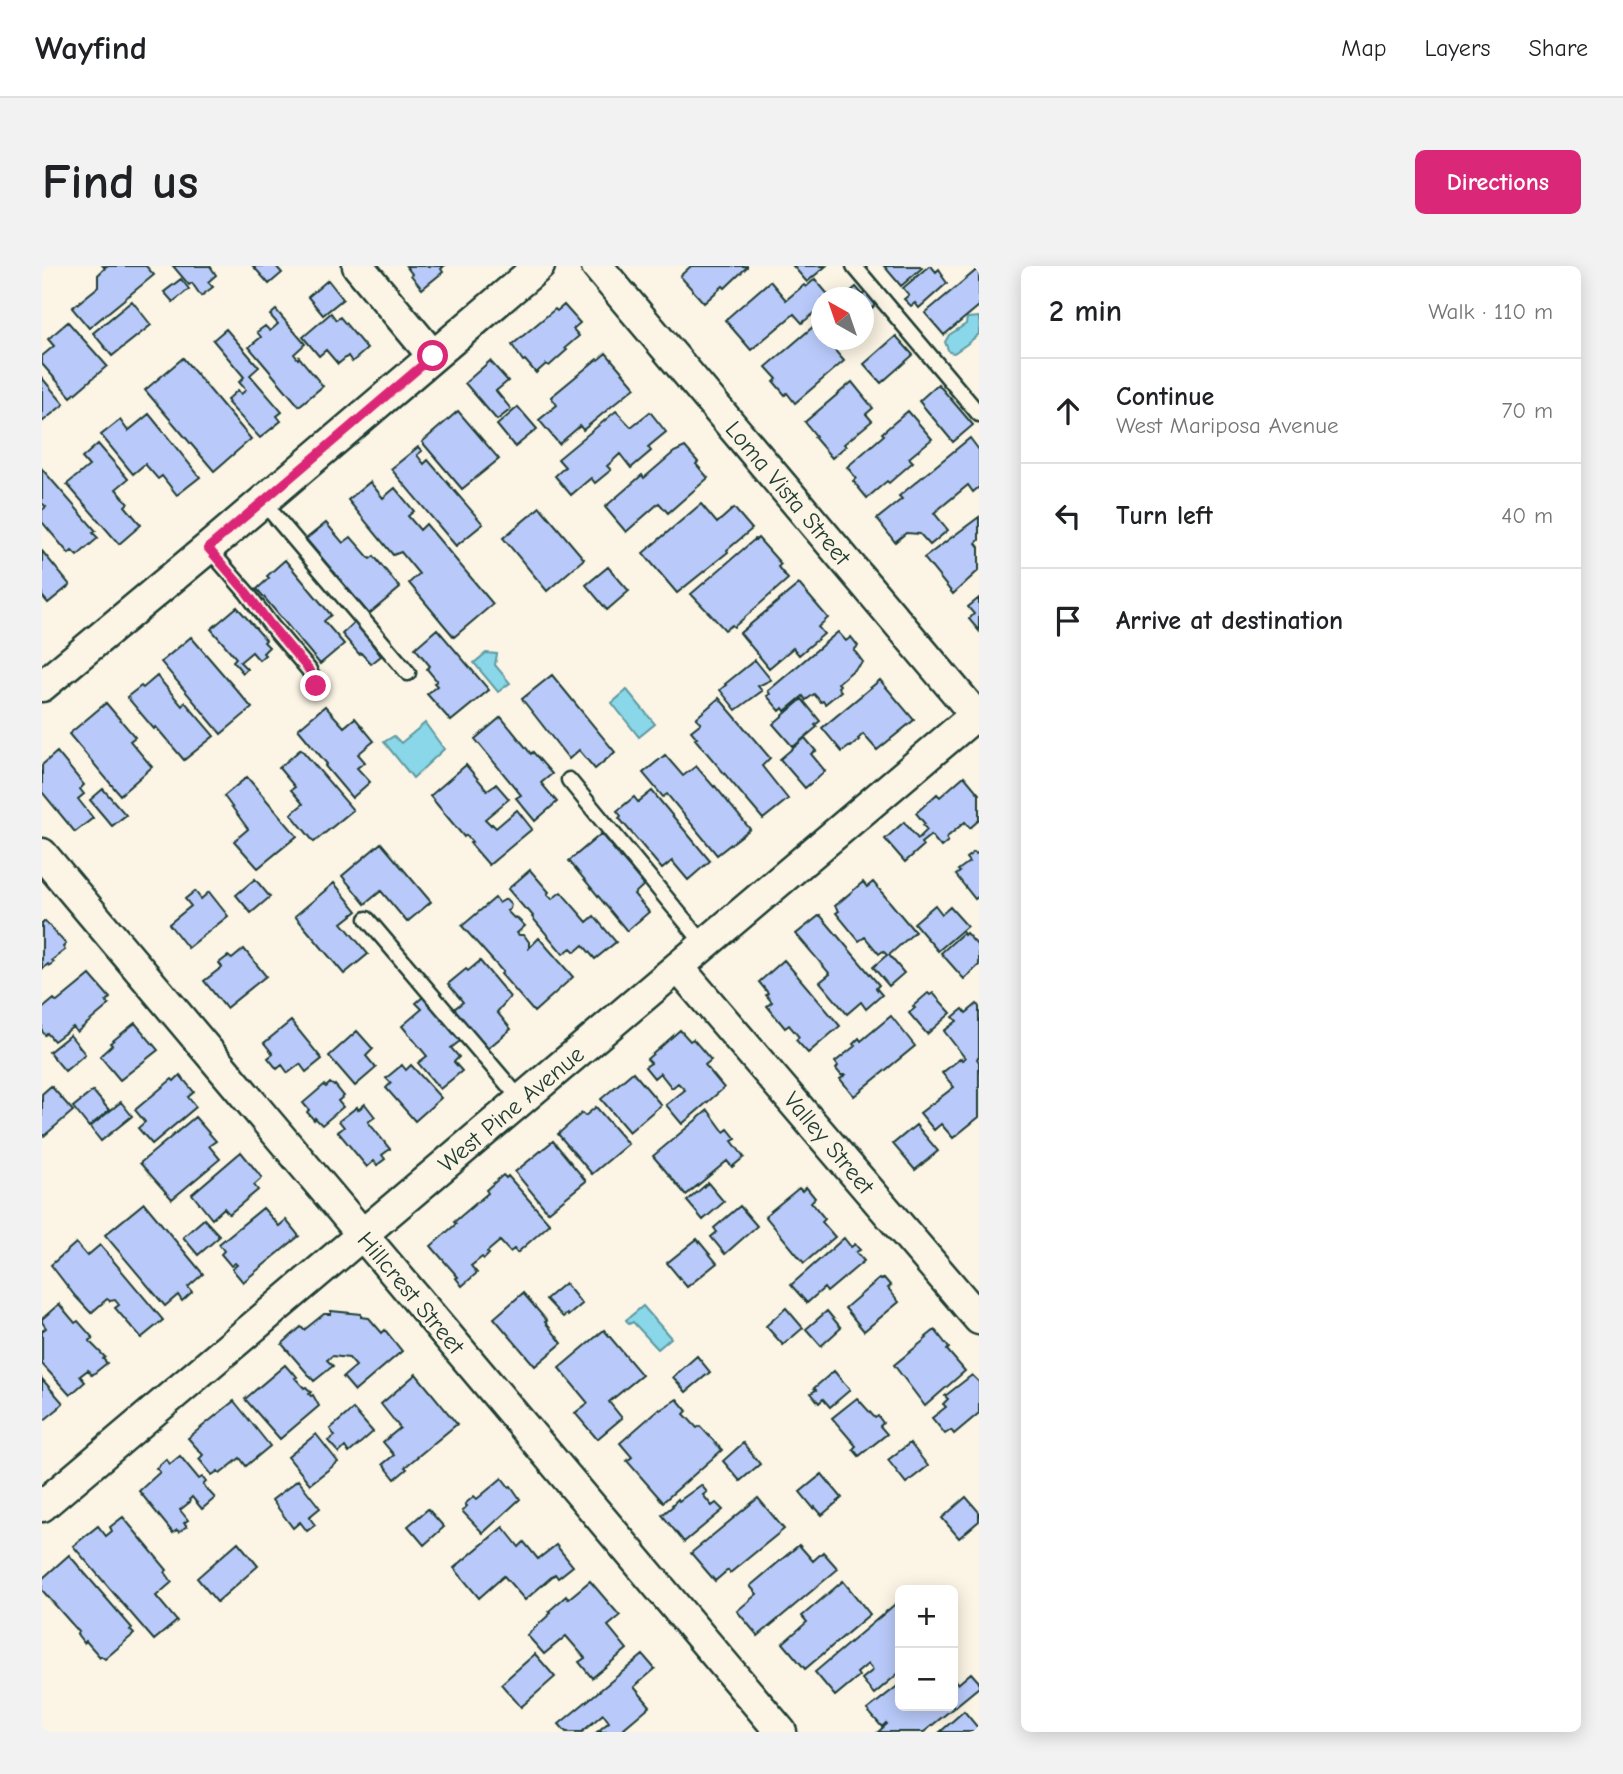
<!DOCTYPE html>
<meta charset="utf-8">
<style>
:root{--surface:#fff;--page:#f2f2f2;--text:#202124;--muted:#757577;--line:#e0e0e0;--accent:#db2777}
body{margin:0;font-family:"Comic Neue",sans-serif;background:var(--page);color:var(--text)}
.controls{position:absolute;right:21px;bottom:21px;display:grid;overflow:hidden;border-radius:10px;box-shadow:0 4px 18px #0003}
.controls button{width:63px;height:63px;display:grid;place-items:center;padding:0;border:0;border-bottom:2px solid var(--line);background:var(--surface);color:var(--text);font:35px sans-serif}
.compass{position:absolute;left:769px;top:21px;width:63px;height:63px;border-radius:50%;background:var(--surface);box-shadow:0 4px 18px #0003;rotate:320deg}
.stop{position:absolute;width:21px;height:21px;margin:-16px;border:5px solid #db2777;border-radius:50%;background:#fff}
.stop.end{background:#db2777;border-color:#fff;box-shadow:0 2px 7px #0008}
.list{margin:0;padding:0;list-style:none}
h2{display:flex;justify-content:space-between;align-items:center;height:91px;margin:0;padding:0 28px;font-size:30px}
h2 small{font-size:23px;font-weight:400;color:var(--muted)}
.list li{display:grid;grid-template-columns:46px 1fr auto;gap:21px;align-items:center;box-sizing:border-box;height:105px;padding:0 28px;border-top:2px solid var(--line)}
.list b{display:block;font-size:26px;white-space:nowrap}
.list p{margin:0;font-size:23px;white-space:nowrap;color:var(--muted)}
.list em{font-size:23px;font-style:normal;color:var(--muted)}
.icon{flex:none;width:38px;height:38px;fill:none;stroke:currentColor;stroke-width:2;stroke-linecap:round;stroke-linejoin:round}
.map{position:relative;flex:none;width:937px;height:1466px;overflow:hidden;border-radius:10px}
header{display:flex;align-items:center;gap:42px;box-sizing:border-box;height:98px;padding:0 35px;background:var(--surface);border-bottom:2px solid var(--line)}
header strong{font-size:33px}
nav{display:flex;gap:38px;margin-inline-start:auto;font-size:24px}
.intro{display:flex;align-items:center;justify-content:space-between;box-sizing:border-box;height:168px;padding:0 42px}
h1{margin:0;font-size:49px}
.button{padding:18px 32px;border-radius:10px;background:var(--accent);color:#fff;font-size:24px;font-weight:700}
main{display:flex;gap:42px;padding:0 42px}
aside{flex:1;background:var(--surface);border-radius:10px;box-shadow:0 4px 18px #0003}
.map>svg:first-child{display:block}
</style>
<header>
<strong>Wayfind</strong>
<nav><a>Map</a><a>Layers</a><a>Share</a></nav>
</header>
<div class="intro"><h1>Find us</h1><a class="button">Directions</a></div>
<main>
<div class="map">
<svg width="937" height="1466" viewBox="0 0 937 1466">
<rect width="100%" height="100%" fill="#fcf5e5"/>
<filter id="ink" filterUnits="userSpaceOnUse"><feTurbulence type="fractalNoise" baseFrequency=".0143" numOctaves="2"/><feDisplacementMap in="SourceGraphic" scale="14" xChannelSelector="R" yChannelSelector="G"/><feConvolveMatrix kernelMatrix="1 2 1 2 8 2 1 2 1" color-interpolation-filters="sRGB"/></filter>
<g filter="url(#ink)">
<path fill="#89d7e8" stroke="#5f99a0" stroke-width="2" d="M937 51V68L925 78 912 87 907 86 903 76 907 69 924 58 925 52Z
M444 387 455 388 453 399 468 417 456 426 432 397Z
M585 424 613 458 597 471 570 437Z
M383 457 402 483 371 512 342 476 352 470 359 477Z
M601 1040 629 1072 616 1083 591 1056 587 1058 584 1054Z"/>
<path fill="#b9cafa" stroke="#1f3d34" stroke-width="2" d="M61 0H104L112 9 47 62 30 42 56 21V9L63 2Z
M131 0H168L174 9 166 16 171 21 159 30 150 17 147 19Z
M211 0H234L240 7 227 18Z
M364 0H402L399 3 401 6 380 23 369 9 370 8Z
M649 0H705V1L683 22 681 20 662 37 638 10Z
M751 0H784L765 16Z
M842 0H878L880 2 859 20Z
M887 0H889L894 6 897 3 901 9 900 10 905 17 877 42 873 37 869 40 862 33 867 29 861 22Z
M937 2V40L902 69 883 47Z
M139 13 147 23 131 36 122 26Z
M773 13 789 32H780V41L760 57 752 48 709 84 683 54 728 15 744 34 762 19 764 21Z
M286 14 301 33 281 49 266 31Z
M814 21 821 29 824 26 834 38 822 50V32H801Z
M90 35 109 59 70 90 51 67Z
M522 39 538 57 531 63 537 70 523 82 525 84 507 100 504 98 494 107 483 94 481 95 470 79 513 43 515 45Z
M234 44 263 78 252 88 256 93 257 91 281 120 257 140 207 81 219 71 215 66 223 60 228 65 236 58 228 49Z
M289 47 294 54 298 51 325 83 310 96 306 90 296 98 284 84 277 90 261 71Z
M26 56 65 100 29 131 0 98V90L12 80 6 73Z
M772 60 780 69V74H784L802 95 753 137 745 127 743 129 732 116 735 113 724 101Z
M184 63 217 101 208 109 240 146 235 150 239 155 218 172 186 137 187 136 185 134 196 124 199 128 204 124 197 116 202 111 171 74Z
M854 70 871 89 839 117 822 98Z
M564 87 593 121 541 164 538 160 517 178 497 154 515 139 509 131 555 93 556 94Z
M141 92 209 173 172 205 103 124Z
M448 95 466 115 454 125 469 143 455 154 423 117Z
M0 112 22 138 0 156Z
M810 116 831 142 824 148 830 155 802 178 804 180 790 192 772 171 774 170 763 156Z
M896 118 931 159 911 176 877 135Z
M476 141 495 163 473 181 455 159Z
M416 145 457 193 420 223 380 176Z
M574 145 589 161 608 146 624 166 606 181 609 185 589 202 578 188 565 200 569 204 553 217 549 212 529 229 513 210 523 201 516 193Z
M866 145 890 173 867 192 871 196 847 217 845 215 825 232 811 215 814 212 805 201 842 169 840 167Z
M107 148 158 211 135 229 120 210 116 213 103 198 91 208 59 169 78 154 86 165Z
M928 172 937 184V221L931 226 926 219 892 247 906 264 888 279 878 268 864 267 853 276 835 253 860 233 857 230Z
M56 178 86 213 74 223 86 237 83 240 99 259 77 278 25 218 47 200 40 192Z
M376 181 380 185 375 189 382 198 386 194 441 258 414 280 349 203Z
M643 181 656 196 654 198 666 212 626 247 617 237 584 266 563 241 600 209 602 212 632 186Z
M0 203 54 265 51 267 56 272 35 290 30 285 27 288 0 256V244L4 241 0 237Z
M328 216 341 232 353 222 372 245 366 250 378 264 384 258 451 338 412 371 367 317 377 308 359 286 351 289 306 234Z
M659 238 675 257 692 242 710 263 685 284 686 286 635 327 601 287Z
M498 241 542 293 505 325 461 272Z
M937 251V274L934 277 937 281V304L911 328 882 292Z
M284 257 301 277 309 271 328 293 332 290 358 322 327 348 264 273Z
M716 272 739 298 736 301 746 313 692 361 690 359 683 364 649 328 713 273 714 274Z
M0 285 28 319 6 337 0 330Z
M243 294 289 349 282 355 302 378 278 398 215 323 227 312 225 310Z
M566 301 587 325 565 344 544 319Z
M757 318 786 352 776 361 782 368 757 389 751 382 727 402 698 367Z
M937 332V365L927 353 932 348 926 341Z
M195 341 224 374 222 376 227 381 221 387 223 389 217 394 210 386 198 396 205 403 201 407 191 395 194 392 169 363Z
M314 355 332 376 330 378 339 390 329 398 319 387 317 388 300 368Z
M395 363 447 424 409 455 385 428 395 420 392 417 395 415 385 403 388 400 373 382Z
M796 366 804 375 809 371 816 380 812 384 821 396 796 417 798 419 796 421 799 425 783 438 781 435 779 436 772 428 764 434 761 430 743 445 741 442 738 445 725 430 728 428 726 425Z
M149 371 210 442 179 468 119 396Z
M713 394 729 414 716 420 720 425 694 444 678 424 684 419 683 418Z
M510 409 573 486 553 503 537 484 527 493 480 433Z
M115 410 140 440 143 436 172 470 142 494 114 461 112 463 85 431 99 420 101 422Z
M838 414 872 454 835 484 821 468 816 473 817 474 809 481 808 480 800 486 780 462Z
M677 432 728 492 720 500 746 533 721 553 653 473 655 472 649 465 659 457 654 452Z
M760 433 778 455 773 459 775 461 751 481 731 458Z
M64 437 93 471 88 475 110 501 78 529 27 468Z
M283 440 302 461 313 452 332 475 316 488 323 496 315 502 328 516 310 532 283 500 285 498 256 463Z
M459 451 489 488 491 486 510 508 499 517 515 536 493 555 474 532 479 529 433 473Z
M763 472 774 485 769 488 783 505 763 522 738 493Z
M259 483 311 544 272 576 249 548 261 538 249 524 253 521 237 502Z
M15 486 42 519 38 523 42 528 36 533 51 552 33 566 0 526V499Z
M623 489 641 510 654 500 672 521 673 520 708 563 675 589 625 528 621 531 601 507Z
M424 499 445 524 454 518 467 533 443 553 449 559 450 558 454 562 475 544 490 563 447 599 428 577 430 576 424 569 422 571 388 530Z
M922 510 937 528V554L928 562 923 556 904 572 906 575 899 581 889 569 879 577 881 580 863 596 843 573 862 556 876 573 885 564 881 559 883 558 874 547 895 528 898 531Z
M205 511 255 570 216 602 192 575 206 563 182 530Z
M61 523 84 549 70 560 48 534Z
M610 525 668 595 646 614 630 595 620 603 577 552 579 550 575 545 592 531 596 536Z
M559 568 602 619 592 628 607 646 585 665 527 595Z
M339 577 389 636 365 656 339 625 323 638 300 610Z
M932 586 934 588 937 586V630L933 633 914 609 918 606 916 604 927 596 924 592Z
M488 604 507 626 505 628 510 633 519 626 545 656 552 650 574 676 553 693 541 679 533 686 529 682 521 688 490 651 491 650 486 644H484L466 623Z
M213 613 228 631 209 647 194 629Z
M821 616 825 621 831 616 873 666 847 689 862 707 847 720 831 701 845 689 841 685 837 688 823 671 817 675 794 647 797 645 793 640Z
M292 617 315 645 300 657 326 688 302 708 253 650Z
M153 625 159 633 167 626 186 650 146 682 127 658 149 640 143 633Z
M453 632 457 637 464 633 469 638 468 643 465 645 472 652 474 651 483 660 475 667 477 669H482L487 676V682L497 672 531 711 492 746 459 708 461 706 420 660Z
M893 639 900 648 908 641 925 660 896 685 872 657Z
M778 649 837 719 834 722 840 729 824 743 819 736 805 748 778 716 788 708 754 668Z
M3 655 24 678 21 681 23 684 10 694 12 696 7 700 6 698 0 703V657Z
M921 667 922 669 924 667 937 681V699L922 713 899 687Z
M202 683 224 710 184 742 162 715 180 701 177 697 186 690 190 693Z
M742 694 798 760 766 787 754 774 757 771 747 759 743 762 725 740 730 736 724 729 726 727 717 716Z
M438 695 468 731 455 746 469 763 444 784 412 743 421 736 406 718 424 703 426 705Z
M48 709 68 732 64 736 67 739 35 766 31 761 12 775 5 767 3 769 0 765V743L12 733 15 736Z
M886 727 888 729 891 727 909 747 885 768 867 747 873 742 871 740Z
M382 730 422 772 409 782 417 791 412 796 420 805 398 823 376 797 385 790 360 760 380 743 374 737Z
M935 738 937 741V791L935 793 937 796V851L911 872 899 858 892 864 878 847 912 821 900 807 919 792 920 794 923 792 902 765 915 755 911 751 921 743 924 747Z
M849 750 873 780 812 830 798 813 803 809H799L794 803 796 800 793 796 813 780 811 778 817 772 819 775Z
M249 755 280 793 264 806 258 798 246 807 240 799 235 803 226 792 231 788 222 777Z
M93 757 116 784 78 814 58 790 70 779 68 777Z
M638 764 648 775 651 773 669 794 663 799 682 822 640 858 624 839 643 824 636 817 630 822 618 807 612 812 603 801 609 797 605 793Z
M315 765 331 783 324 790 334 802 313 820 287 790Z
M28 769 43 788 23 805 7 786Z
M360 799 364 804 369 799 399 832 373 855 344 822 349 817 344 812Z
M591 806 619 839 587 866 559 833Z
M138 809 152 826 146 831 154 841 110 878 96 862 103 856 93 844 130 813 132 815Z
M288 817 292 820 293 819 302 830 296 835 301 841 280 859 273 852 272 854 265 846 267 844 261 837 282 819 284 821Z
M9 820 31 845 2 870 0 868V828Z
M51 825 67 844 47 861 31 841Z
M79 836 90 850 59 875 48 861Z
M323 838 333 851 326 856 348 883 340 889 343 893 335 899 332 895 325 901 296 866 302 861 297 855 315 841 316 844Z
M554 841 586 878 550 908 516 868 540 847 543 850Z
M666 844 682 866 686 863 694 873 690 875 702 891 690 901 685 895 644 929 611 890Z
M153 851 174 875 167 880 178 893 130 933 98 897Z
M874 859 896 885 873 904 851 878Z
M511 875 544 915 506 946 473 906Z
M199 886 220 912 212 919 216 924 187 948 182 942 170 953 150 928Z
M461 909 464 912 466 910 508 958 475 987 472 983 468 986 458 975 445 986 447 988 442 993 440 991 429 1000 435 1007 420 1020 414 1012 416 1011 389 980 414 958 412 956 446 927 444 924Z
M666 917 682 936 661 954 645 935Z
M764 921 773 932 769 936 783 953 780 956 793 971 762 997 723 950 757 922 760 925Z
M102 937 161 1008 146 1021 150 1026 140 1035 136 1029 123 1040 63 969Z
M698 940 715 960 683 988 669 971 675 966 672 962Z
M221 942 237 960 244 954 257 970 201 1016 190 1003 195 999 193 997 189 1000 179 988 182 985 177 978Z
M162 953 177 969 176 970 177 971 156 989 141 971Z
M802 972 809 981 813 978 818 984 814 986 822 995 785 1026 782 1022 765 1037 749 1019Z
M655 973 675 997 645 1021 625 997Z
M34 977 45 990 58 979 121 1054 99 1072 73 1042 77 1039 73 1034 68 1035 65 1033 49 1047 33 1030 9 999Z
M842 1012 849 1020 846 1022 857 1036 822 1065 803 1042 837 1013 839 1014Z
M523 1017 540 1038 526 1050 525 1048 521 1051 504 1033Z
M481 1027 505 1055 503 1056 520 1077 493 1100 452 1052Z
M17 1038 33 1057 36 1055 51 1072 47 1075 63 1091 61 1093 65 1097 50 1109 46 1104 38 1110 43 1116 28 1129 0 1098V1065L4 1062 0 1056V1053Z
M744 1042 761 1062 741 1079 724 1060Z
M289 1045 319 1048V1051L327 1052 340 1067 343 1064 360 1085 313 1125 301 1111 314 1100 307 1092 290 1090 285 1094 291 1100 272 1115 240 1078 259 1061 262 1064 282 1048H289Z
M785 1045 799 1062 779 1080 764 1063Z
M562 1064 600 1109 567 1136 580 1152 555 1173 533 1147 546 1137 517 1102Z
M893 1064 907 1082 905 1084 923 1105 883 1140 852 1099 885 1072 884 1071Z
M655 1090 668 1106 644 1126 631 1111Z
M243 1099 250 1107 251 1106 255 1111 253 1112 262 1122 264 1121 269 1126 267 1128 269 1130 271 1129 277 1140 238 1173 203 1133Z
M792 1105 808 1124 788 1141 781 1133 777 1137 769 1127 774 1124 772 1122Z
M374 1108 415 1158 363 1201 365 1203 353 1213 341 1198 352 1189 341 1176 358 1162 339 1138Z
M930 1109 937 1116V1147L912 1168 909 1164 903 1168 890 1152 904 1141 901 1138 906 1133 903 1130Z
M0 1113 21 1137 17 1141V1142L0 1156Z
M815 1132 833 1152 836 1150 841 1157 838 1160 845 1168 817 1190 811 1183 814 1180 790 1152Z
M635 1133 645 1145 642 1148 655 1162 658 1160 680 1184 621 1236 585 1195 590 1191 578 1177 617 1143 618 1144Z
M192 1135 228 1180 204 1200 198 1192 178 1208 176 1205 170 1209 157 1193 161 1189 146 1172Z
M311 1143 331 1166 307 1187 303 1181 297 1187 286 1175 293 1170 288 1163Z
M274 1168 296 1196 268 1218 246 1191Z
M701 1177 718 1198 698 1215 681 1195Z
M868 1177 886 1200 864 1217 846 1194Z
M138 1190 157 1213 160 1211 164 1216 161 1219 173 1232 160 1243 150 1231 147 1234 148 1236 138 1244 146 1254 142 1257 145 1260 137 1266 135 1264 131 1267 97 1225 118 1206 114 1202 124 1193 128 1198Z
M780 1208 800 1232 780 1249 773 1241 772 1243 758 1226Z
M460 1212 467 1221 469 1220 478 1233 441 1267 420 1245 425 1240 423 1238 432 1230 435 1233Z
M256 1214 278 1242 267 1251 273 1259 265 1265 258 1256 251 1262 230 1234Z
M659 1219 665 1226 661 1229 670 1240 674 1237 681 1244 642 1276 620 1249 631 1240 630 1239 636 1233 637 1235Z
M924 1231 937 1246V1255L917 1272 900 1252Z
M716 1232 742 1263 688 1307 686 1304 673 1315 649 1287Z
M386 1243 402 1261 382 1279 366 1260Z
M81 1251 125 1304 123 1306 130 1316 114 1330 135 1355 112 1374 31 1280 56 1260 64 1270 70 1265 68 1261Z
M461 1261 477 1281 482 1276 496 1293 514 1279 531 1300 516 1312 513 1308 483 1334 462 1310 437 1332 412 1302Z
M196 1276 216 1300 175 1336 155 1312Z
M757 1279 771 1295 781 1286 796 1303 716 1370 695 1345 715 1328 708 1320Z
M27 1289 90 1362 88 1364 92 1368 63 1393 59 1390 58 1391 44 1375 42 1377 35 1368 37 1366 0 1324V1313Z
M548 1315 578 1350 566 1360 585 1383 550 1412 537 1396 543 1392 524 1370 502 1388 485 1369 509 1347 507 1345 524 1330 526 1333Z
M801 1315 828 1348 763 1403 741 1377 765 1356 760 1350Z
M858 1334V1406L832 1428 820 1413 831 1404 826 1398 815 1407 817 1410 793 1430 773 1406Z
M493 1388 513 1411 479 1441 459 1418Z
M601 1389 613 1403 592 1421 608 1440 582 1462 585 1466H555L567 1456 561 1448 540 1466H524L517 1458Z
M929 1407 937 1416V1421L882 1466H836L845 1458 844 1457 840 1461 825 1444 858 1418V1440H911V1412L916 1418Z
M922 1445 937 1463V1466H898Z"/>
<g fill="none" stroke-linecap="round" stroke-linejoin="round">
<g stroke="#1f3d34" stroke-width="19">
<path id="lane" d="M812 0 937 148
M221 236 366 407
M166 282 205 327 228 358 267 404 274 420
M527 514 662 678
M325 653 479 834"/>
</g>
<g stroke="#1f3d34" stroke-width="35">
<path id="street" d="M316 0 391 90
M555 0 937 453
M0 420 166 282 497 0
M0 588 739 1466
M636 701 937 1053
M0 1240 937 446"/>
</g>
<use href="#lane" stroke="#fcf5e5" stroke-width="14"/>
<use href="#street" stroke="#fcf5e5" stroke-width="30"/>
</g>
</g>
<g fill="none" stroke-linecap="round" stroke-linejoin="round" filter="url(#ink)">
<path stroke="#db2777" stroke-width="9" d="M274 420 267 404 228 358 205 327 166 282 391 90"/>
</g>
<g text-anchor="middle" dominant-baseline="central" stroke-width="7" stroke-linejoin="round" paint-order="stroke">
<g font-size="24" fill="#1f3d34" stroke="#fcf5e5">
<text transform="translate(746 227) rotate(50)">Loma Vista Street</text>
<text transform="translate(469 843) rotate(-40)">West Pine Avenue</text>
<text transform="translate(787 877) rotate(50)">Valley Street</text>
<text transform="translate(369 1027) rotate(50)">Hillcrest Street</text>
</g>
</g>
</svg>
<div class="controls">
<button>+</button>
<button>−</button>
</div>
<svg class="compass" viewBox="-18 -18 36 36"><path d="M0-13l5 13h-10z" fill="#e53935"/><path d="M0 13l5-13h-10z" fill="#757577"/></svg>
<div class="stop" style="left:391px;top:90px"></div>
<div class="stop end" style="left:274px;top:420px"></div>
</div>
<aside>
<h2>2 min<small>Walk · 110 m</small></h2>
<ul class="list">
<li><svg class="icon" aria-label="ahead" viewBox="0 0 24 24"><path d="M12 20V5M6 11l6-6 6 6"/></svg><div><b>Continue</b><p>West Mariposa Avenue</p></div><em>70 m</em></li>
<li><svg class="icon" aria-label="left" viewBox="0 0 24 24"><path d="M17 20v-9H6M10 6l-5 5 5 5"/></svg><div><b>Turn left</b></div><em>40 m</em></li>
<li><svg class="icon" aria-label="arrive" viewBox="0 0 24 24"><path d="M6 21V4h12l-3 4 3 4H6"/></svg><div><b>Arrive at destination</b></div></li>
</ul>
</aside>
</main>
